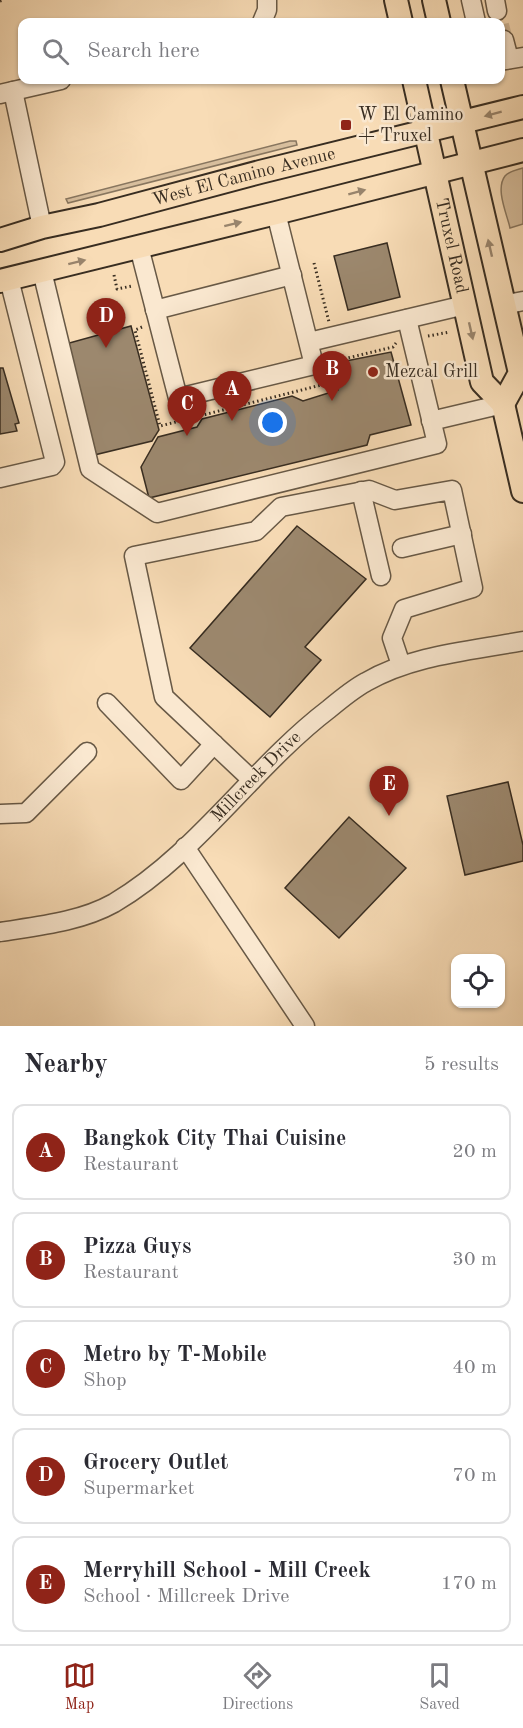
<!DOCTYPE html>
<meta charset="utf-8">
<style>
:root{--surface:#fff;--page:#f7f7f7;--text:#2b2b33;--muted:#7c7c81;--line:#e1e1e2;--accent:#8f2418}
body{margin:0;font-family:"Old Standard TT",serif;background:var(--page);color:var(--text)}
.controls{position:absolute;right:18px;bottom:18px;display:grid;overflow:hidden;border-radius:12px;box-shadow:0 2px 4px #0004}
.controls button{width:54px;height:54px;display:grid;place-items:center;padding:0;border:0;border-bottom:2px solid var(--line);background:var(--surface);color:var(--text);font:30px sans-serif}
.you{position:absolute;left:273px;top:423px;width:21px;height:21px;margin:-15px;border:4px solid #fff;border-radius:50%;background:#1a73e8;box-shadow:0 0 0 9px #1a73e833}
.badge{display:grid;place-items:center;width:39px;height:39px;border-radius:50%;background:var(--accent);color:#fff;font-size:20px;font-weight:700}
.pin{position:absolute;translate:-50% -50px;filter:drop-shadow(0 2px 3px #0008)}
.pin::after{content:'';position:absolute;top:32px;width:21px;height:18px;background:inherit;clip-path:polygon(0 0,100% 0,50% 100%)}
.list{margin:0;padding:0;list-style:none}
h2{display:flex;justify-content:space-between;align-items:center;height:78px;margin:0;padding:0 24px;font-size:26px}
h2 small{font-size:20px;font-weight:400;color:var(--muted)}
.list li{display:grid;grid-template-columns:39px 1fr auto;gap:18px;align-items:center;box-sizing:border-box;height:96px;margin:0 12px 12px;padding:0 12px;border:2px solid var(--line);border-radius:12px}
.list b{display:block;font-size:22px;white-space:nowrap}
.list p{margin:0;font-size:20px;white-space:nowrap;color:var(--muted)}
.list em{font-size:20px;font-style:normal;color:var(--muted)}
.icon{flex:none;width:33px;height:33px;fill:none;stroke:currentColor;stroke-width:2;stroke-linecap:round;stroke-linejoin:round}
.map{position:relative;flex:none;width:523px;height:1026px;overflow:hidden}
.search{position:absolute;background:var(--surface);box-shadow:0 2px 4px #0004;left:18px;right:18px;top:18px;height:66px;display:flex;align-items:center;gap:15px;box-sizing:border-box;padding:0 21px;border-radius:12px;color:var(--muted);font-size:22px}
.sheet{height:618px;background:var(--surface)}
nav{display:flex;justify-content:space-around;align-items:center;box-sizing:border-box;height:84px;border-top:2px solid var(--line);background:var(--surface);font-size:16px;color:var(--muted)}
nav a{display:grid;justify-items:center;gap:3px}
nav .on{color:var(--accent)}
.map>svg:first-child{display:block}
</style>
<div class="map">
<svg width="523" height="1026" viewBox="0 0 523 1026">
<rect width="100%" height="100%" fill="#f8dcb6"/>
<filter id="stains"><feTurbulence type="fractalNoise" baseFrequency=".00333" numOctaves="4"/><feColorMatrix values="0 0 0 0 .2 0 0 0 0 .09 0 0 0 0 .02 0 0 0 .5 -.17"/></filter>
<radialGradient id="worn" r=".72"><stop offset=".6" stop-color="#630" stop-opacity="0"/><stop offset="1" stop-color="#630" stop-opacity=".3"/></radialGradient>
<path fill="#d7be9d" stroke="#88765f" stroke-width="1.5" d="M290 141H296L297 145 68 203 66 199Z
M523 168V224L510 228C507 214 495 189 505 176 509 171 517 170 523 168Z"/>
<path fill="#9c886e" stroke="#382d21" stroke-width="1.5" d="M387 243 400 297 348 310 334 256Z
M131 326 159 430 152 441 90 456 62 345Z
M391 352 411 425 370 435 367 445 149 498 141 467 158 437 197 427 202 419 292 396 303 401 338 390 334 370 341 362Z
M0 368H3L19 423 15 424 17 431 0 434Z
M297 526 366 579 305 647 321 660 270 717 190 648Z
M508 782 523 845V861L465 875 447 796Z
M349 817 406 868 339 938 285 888Z"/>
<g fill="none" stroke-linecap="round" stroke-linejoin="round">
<path stroke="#d2b998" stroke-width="18" stroke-dasharray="18 9" stroke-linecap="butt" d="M500 25 504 40"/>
<g stroke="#685946" stroke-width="21">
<g id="minor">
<path d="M471 0 476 22"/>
<path d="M495 0 497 11"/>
<path d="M262 22 267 10V0"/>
<path d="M504 40 509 59"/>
<path d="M500 61 523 57"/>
<path d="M13 91 42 227"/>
<path d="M0 94 61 80"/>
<path d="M139 247 178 398 314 365 276 213"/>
<path d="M42 271 90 469 157 513 437 444 407 319"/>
<path d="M503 305 523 301"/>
<path d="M155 310 292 275"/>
<path d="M309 342 465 305"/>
<path d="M431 421 503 404"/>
<path d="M0 478 52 466 55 462 9 279"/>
<path d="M361 491 381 576"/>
<path d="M402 548 462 534"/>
<path d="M107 703 181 780 214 744"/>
<path d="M252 780 164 697 134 556 256 531 281 507 369 490 395 500 452 490 473 588 404 609 392 638 401 665"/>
<path d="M0 814 26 813 87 752"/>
<path d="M185 847 305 1026"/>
<path id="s1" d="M0 932C38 926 80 922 114 903 197 854 253 767 329 709 341 699 353 689 366 682 413 655 470 651 523 641"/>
</g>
</g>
<g stroke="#382d21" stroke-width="26">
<g id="major">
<path d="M396 0 401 22"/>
<path d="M434 0 439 22"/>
<path id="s2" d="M414 80 482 382 503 404 523 491"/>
<path d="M452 80 520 373 503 404"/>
<path id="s3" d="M0 240 42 227 99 215 260 172 523 107"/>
<path d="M0 281 276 213 523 150"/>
</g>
</g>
<path stroke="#382d21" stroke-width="3" stroke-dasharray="1.5 3" stroke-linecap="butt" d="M0 1 3 0
M314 263 329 322
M114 275 117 289 132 286
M142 327 135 330 160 426 333 382 330 370
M428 336 450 332
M331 362 393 347 396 343"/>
<use href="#minor" stroke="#fae8d0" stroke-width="18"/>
<use href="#major" stroke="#f8dcb6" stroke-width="22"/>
</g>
<defs><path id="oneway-solid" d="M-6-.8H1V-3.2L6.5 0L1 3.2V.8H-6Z" transform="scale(1.5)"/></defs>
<g fill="#98846c">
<use href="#oneway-solid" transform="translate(493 114) rotate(165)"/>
<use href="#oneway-solid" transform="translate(357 192) rotate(-15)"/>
<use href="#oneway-solid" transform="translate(233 224) rotate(-14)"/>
<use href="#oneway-solid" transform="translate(490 248) rotate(-103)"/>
<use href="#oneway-solid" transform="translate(77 262) rotate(-14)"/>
<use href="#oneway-solid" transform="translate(471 331) rotate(77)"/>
</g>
<g fill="#8f2418" stroke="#fae8d0" stroke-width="2">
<rect x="340" y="119" width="12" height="12" rx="3"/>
<circle cx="373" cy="372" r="6"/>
</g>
<g text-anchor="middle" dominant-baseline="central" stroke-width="5" stroke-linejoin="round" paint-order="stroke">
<g font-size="18" fill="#382d21" stroke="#fae8d0" text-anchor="start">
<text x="358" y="115">W El Camino<tspan x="358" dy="21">+ Truxel</tspan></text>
<text x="385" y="372">Mezcal Grill</text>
</g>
<g font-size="18" fill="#382d21" stroke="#fae8d0">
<text stroke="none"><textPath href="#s3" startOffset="252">West El Camino Avenue</textPath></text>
<text stroke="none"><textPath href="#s2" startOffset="170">Truxel Road</textPath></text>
<text stroke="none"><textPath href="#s1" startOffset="309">Millcreek Drive</textPath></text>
</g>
</g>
<rect width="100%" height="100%" filter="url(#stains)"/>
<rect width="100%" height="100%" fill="url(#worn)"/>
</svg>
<div class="controls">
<button><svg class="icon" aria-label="locate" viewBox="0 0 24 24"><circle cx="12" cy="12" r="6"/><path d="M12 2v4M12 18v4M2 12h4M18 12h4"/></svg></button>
</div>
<div class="you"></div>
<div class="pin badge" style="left:232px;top:421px">A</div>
<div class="pin badge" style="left:332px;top:401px">B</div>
<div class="pin badge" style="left:187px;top:436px">C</div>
<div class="pin badge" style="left:106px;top:348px">D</div>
<div class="pin badge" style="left:389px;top:816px">E</div>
<div class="search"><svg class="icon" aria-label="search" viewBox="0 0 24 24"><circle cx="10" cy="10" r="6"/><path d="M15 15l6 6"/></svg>Search here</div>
</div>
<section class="sheet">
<h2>Nearby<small>5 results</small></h2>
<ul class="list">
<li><span class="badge">A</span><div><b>Bangkok City Thai Cuisine</b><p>Restaurant</p></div><em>20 m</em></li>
<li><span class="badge">B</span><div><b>Pizza Guys</b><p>Restaurant</p></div><em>30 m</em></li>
<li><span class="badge">C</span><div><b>Metro by T-Mobile</b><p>Shop</p></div><em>40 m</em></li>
<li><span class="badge">D</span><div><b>Grocery Outlet</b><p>Supermarket</p></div><em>70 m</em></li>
<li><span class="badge">E</span><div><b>Merryhill School - Mill Creek</b><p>School · Millcreek Drive</p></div><em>170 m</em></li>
</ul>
</section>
<nav>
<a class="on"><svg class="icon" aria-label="map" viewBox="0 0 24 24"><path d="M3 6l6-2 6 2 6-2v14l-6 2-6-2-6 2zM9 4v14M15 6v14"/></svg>Map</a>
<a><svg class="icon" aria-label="directions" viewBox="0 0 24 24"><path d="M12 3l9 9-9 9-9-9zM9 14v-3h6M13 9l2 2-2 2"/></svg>Directions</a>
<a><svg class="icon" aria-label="saved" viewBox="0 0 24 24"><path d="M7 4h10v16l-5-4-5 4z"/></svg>Saved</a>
</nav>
